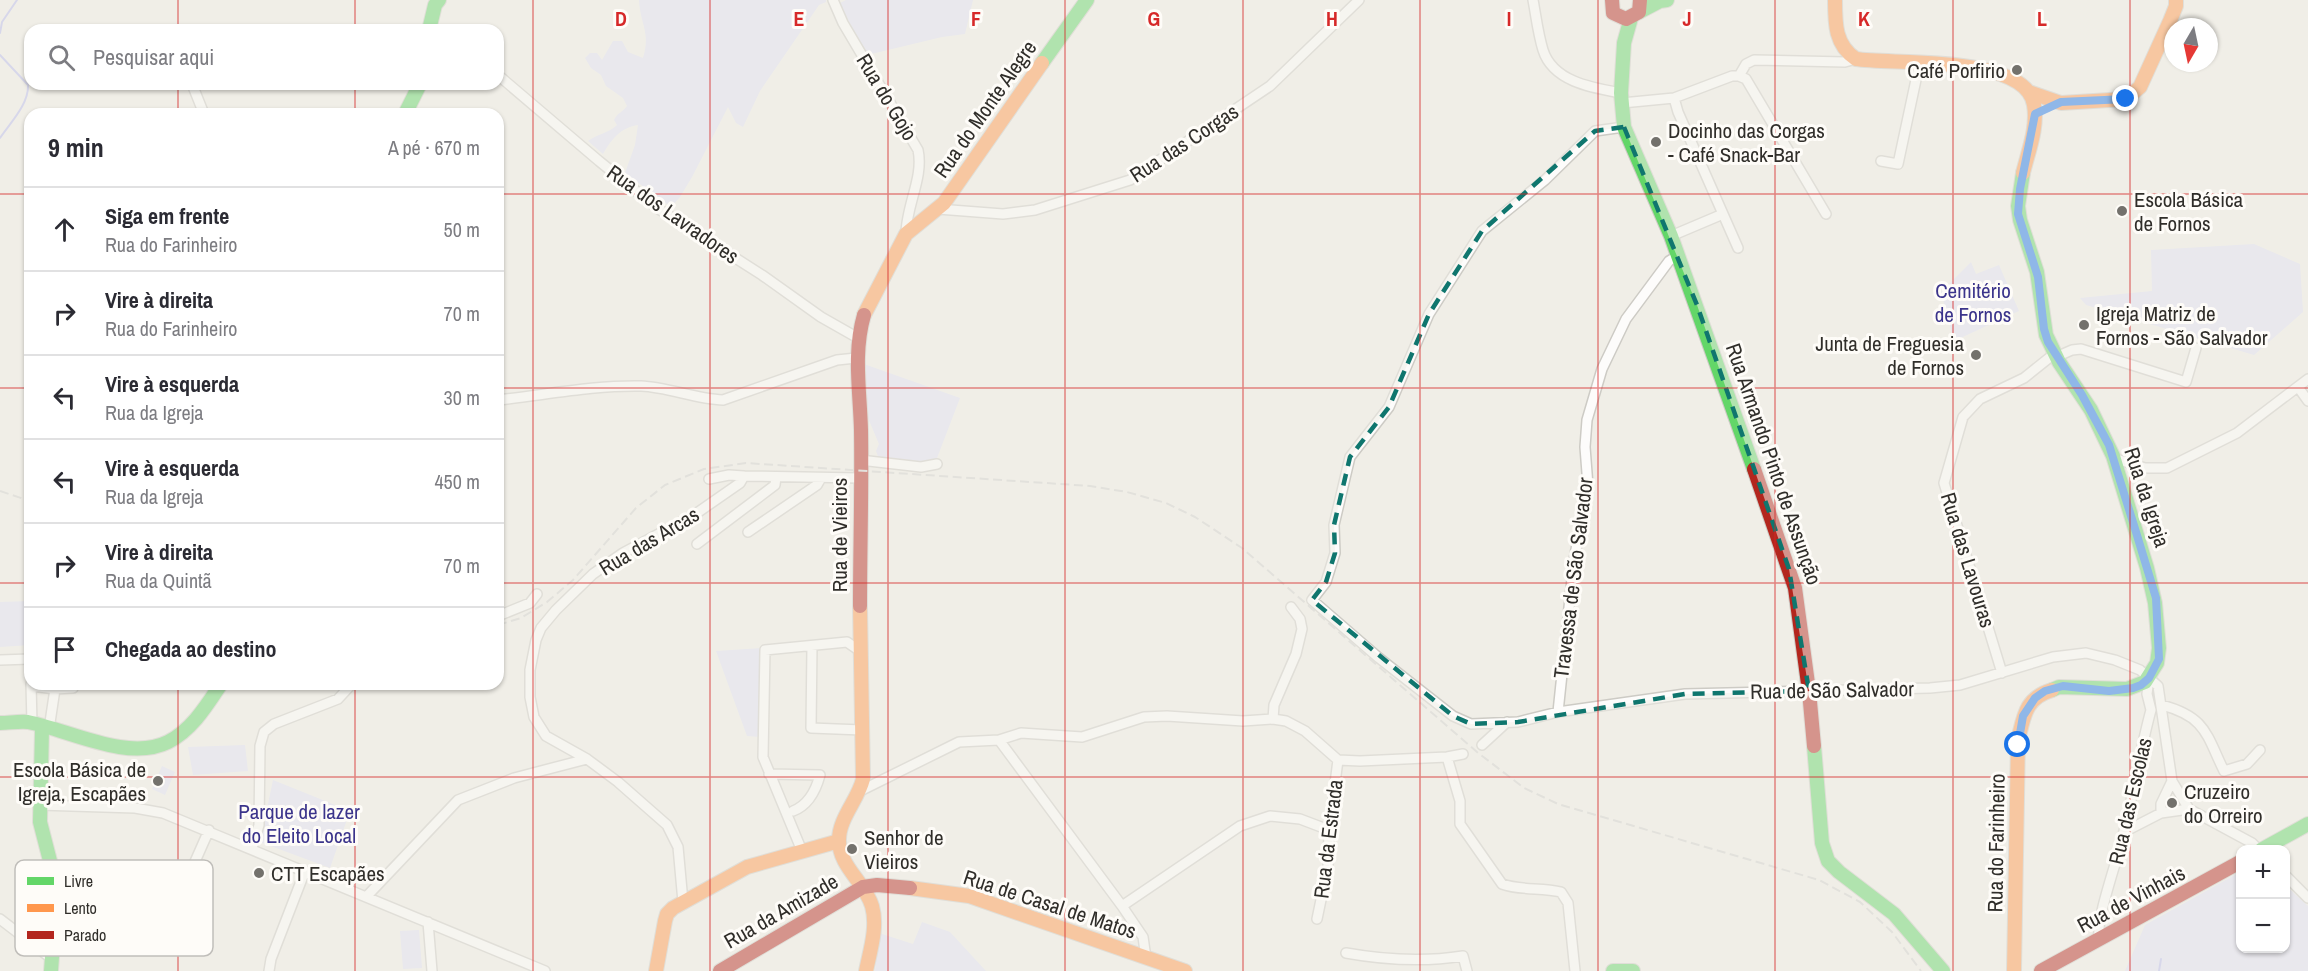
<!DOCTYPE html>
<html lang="pt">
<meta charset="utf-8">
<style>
:root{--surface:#fff;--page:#f7f7f7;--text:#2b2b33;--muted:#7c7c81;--line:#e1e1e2}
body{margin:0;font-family:"Archivo Narrow",sans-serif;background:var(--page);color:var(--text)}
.controls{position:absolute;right:18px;bottom:18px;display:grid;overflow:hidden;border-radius:12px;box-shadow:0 2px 4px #0004}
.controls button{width:54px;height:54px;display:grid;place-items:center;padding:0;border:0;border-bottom:2px solid var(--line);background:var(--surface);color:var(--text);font:30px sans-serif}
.compass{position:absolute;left:2164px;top:18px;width:54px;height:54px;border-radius:50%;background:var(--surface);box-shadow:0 2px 4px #0004;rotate:189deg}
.stop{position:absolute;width:18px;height:18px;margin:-14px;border:4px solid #1a73e8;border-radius:50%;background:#fff}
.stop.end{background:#1a73e8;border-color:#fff;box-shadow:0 2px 6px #0008}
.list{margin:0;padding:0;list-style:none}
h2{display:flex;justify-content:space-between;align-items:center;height:78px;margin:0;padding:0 24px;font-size:26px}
h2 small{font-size:20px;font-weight:400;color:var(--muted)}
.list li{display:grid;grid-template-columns:39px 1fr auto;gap:18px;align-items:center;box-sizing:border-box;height:84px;padding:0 24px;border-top:2px solid var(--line)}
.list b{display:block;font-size:22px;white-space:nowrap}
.list p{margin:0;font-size:20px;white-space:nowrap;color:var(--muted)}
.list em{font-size:20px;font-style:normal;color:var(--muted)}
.icon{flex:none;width:33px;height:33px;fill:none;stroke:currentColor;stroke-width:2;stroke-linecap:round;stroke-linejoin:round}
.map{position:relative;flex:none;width:2308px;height:971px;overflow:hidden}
.search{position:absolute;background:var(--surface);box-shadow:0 2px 4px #0004;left:24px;top:24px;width:480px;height:66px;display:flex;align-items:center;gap:15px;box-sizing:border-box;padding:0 21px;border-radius:18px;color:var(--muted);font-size:22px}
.panel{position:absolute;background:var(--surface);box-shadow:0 2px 4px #0004;left:24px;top:108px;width:480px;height:582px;border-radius:18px}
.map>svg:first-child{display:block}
</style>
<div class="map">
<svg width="2308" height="971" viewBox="0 0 2308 971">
<rect width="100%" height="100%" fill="#f0eee7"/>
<path fill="#dfe0f4" d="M639 0H826V2L819 5 760 91 743 127 736 123 728 107 692 177 680 197 671 207 625 173 635 145 638 125C621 127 611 140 603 154L588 141C597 134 609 133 617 125L614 120C617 113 623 112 627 106L623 98 606 86 601 75 591 68 585 58 590 53H597L602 60 613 41H622L628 52 643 58C651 32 640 24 639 0Z
M846 0H973L965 34 942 37 867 55 842 9 840 3Z
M2254 244 2300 264 2303 312 2254 355 2086 305 2080 298 2152 291 2151 250Z
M1971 262 1976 274 1999 265 2019 311 1954 341 1941 292Z
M861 363 960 398 937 458 925 464 879 459 876 451 879 444 865 411Z
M30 601V645L0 647V602Z
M762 648 760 737 747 736 716 651Z
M245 745 248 771 193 775 188 747Z
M162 766 175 772 165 795 152 789Z
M273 780 350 811 330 868 260 842Z
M2240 872V948H2286V886L2308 906V971H2125L2145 925Z
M922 922 950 932 986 971H875L879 933 913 944Z
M419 930 422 968 403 969 400 931Z"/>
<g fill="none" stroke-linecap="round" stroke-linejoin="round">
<path stroke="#b9bbee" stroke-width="2" d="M0 33 2 22 17 0
M0 55 28 85C29 104 10 123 0 138
M2159 971 2161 959"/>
<g stroke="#cdcbc5" stroke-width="12">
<path id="street" d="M833 0 843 23 918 150C924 177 906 206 906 234
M1533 0C1536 16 1538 34 1543 50 1553 82 1593 88 1621 93
M498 75 599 161 657 208 762 275 821 317 858 338
M1739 76 1746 64 1754 60 1845 62 1856 59
M192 84 204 114
M1674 98 1678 112 1738 248
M1622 103 1674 98 1732 76H1739L1746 79 1826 214
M1624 127 1595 131 1545 180 1482 231 1429 314 1389 407 1350 457 1334 525 1335 553 1326 582 1312 600 1379 658 1453 716 1471 724 1518 722 1558 712 1685 694 1930 688 1960 685 2053 657 2086 653 2115 660 2140 670 2158 686 2172 781 2189 809
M1881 161 1898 164 1920 61
M938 209 1003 214 1035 210 1130 180 1270 86 1359 0
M1671 236 1723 214
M2056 357 2072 350 2081 349 2186 382 2196 348
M2298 387 2308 401
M498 400C545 395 594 385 641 386 668 387 695 399 723 400L837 360 856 358
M2113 458 2145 468H2167L2237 433 2308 379
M860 460 921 467 937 464
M709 479 729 475 744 476
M748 532 817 485 821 478
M697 544 775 485 776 477
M498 616 530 603 537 594
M812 646 811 728 862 730
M0 660 30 659
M2002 673 1944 483 1963 417 1980 399 2024 378 2054 354
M2149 678 2147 694 2151 710
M31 684 32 724
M31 686 55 689 49 729
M55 689 73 688 74 684
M2162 705C2206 717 2206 734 2224 771L2247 764 2260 750
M1558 712 1574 560 1588 486 1585 447 1587 420 1602 369 1626 319 1669 261 1679 255
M1273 719 1274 705 1296 654 1302 629 1300 619 1291 607
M999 740 1122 906 1143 937 1146 958
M1482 745 1507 722
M1447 757 1460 801V824L1502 884C1521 891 1542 887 1561 892L1568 903 1575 971
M769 774 820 775C816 790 809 805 793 811
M862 790 959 742 999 740 1021 733 1082 737 1144 717 1167 716 1243 721 1273 719 1286 721 1305 731 1338 760 1360 761 1447 757 1463 754
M39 805 135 808 163 813 545 971
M2161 813V804L2172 781
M2124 832 2161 813 2189 809 2252 843 2259 850
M252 848 259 825 260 746 264 732 274 724 338 699 350 686
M802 851 763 757 765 650 847 642 860 651
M54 870 178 900 209 830
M2286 876 2308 898
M367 896 458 800 514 778 587 759
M683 902 678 847 667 825 618 782 587 759 546 736 534 717 530 697V670L536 640 541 628 556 610 593 574 623 553 694 515 740 483 744 476 859 478
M1122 906 1240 826 1270 816 1300 819 1329 830
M0 919 52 959
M1317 919 1328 866 1329 830 1338 760
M428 922 432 971
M2099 938C2096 916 2119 857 2124 831 2134 791 2140 750 2151 710
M1346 953C1385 960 1425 962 1463 956L1467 971
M269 971 271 959 305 871"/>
</g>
<g stroke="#cdcbc5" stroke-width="16">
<path id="fast" d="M1639 12 1660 1 1667 0
M1631 18 1624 43 1621 93 1624 127 1671 236 1754 469
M429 30 435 5 439 0
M1042 63 1087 0
M405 114 420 84
M2023 173 2018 206 2020 220 2037 272 2046 335 2059 362 2091 410 2113 456 2147 568 2155 603 2159 648 2157 663 2145 682 2127 689 2059 687 2052 690
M0 723C9 723 19 721 28 722 69 730 128 762 168 742 192 730 207 705 221 684
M42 728 40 822 57 888 51 971
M1814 746 1822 843 1828 861 1839 872 1894 914 1943 971
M2261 850 2308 824
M1613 971H1633"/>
</g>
<g stroke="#cdcbc5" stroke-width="16">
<path id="slow" d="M1835 0C1835 24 1835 45 1856 59 1894 65 2026 54 2034 105 2038 128 2028 152 2023 173
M2029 92 2061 103 2126 99 2140 87 2170 21 2176 6V0
M864 315 906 234 944 203 1042 63
M860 606 863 779C858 800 839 818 839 840 839 867 865 882 872 906 878 927 870 951 866 971
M910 888 969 896 1185 971
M656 971 665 921 667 914 673 908 747 867 839 841
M2014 971 2018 740C2024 716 2025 698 2052 690"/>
</g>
<g stroke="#cdcbc5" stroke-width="16">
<path id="jam" d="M1612 0 1613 13 1626 19 1639 12 1640 0
M1754 469 1795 588 1809 691 1814 746
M860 606C860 547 862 489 861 430 860 391 853 353 864 315
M720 971 863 887 877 885 910 888
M2041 971 2240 862"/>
</g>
<use href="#street" stroke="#fdfcfb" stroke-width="9"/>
<use href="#fast" stroke="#63d668" stroke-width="14"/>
<use href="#slow" stroke="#ff974d" stroke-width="14"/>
<use href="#jam" stroke="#b3261e" stroke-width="14"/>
<path stroke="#d1d0ce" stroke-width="2" stroke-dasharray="9 4.5" stroke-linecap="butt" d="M0 491 30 501
M498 625 521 618 547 602 573 580 636 508 665 485 704 469 746 463 1090 486 1127 492 1166 503 1195 517 1242 548 1477 752 1524 788 1558 804 1819 880 1860 902 1892 932 1921 971"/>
</g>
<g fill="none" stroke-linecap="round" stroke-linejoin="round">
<path stroke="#1a73e8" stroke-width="8" d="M2018 745 2023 716 2035 698 2045 691 2063 686 2109 691 2133 688 2141 685 2149 678 2159 659 2156 598 2136 532 2109 445 2082 395 2048 342 2044 329 2038 277 2018 214 2020 189 2035 114 2061 102 2126 99"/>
</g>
<path d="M0 0H2308V971H0ZM1624 127 1697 305 1789 569 1809 691 1685 694 1518 722 1471 724 1453 716 1312 600 1326 582 1335 553 1334 525 1350 457 1389 407 1429 314 1482 231 1595 131Z" fill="#f0eee7" fill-opacity=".55" fill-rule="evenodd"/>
<path fill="none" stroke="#0f766e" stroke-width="4.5" stroke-dasharray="12 8" stroke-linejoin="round" d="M1624 127 1697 305 1789 569 1809 691 1685 694 1518 722 1471 724 1453 716 1312 600 1326 582 1335 553 1334 525 1350 457 1389 407 1429 314 1482 231 1595 131Z"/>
<path fill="none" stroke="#d62828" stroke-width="1.5" stroke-opacity="0.55" d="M178 0V30M355 0V30M533 0V971M710 0V971M888 0V971M1065 0V971M1243 0V971M1420 0V971M1598 0V971M1775 0V971M1953 0V971M2130 0V971M178 84V114M355 84V114M0 194H30M498 194H2308M0 388H30M498 388H2308M0 583H30M498 583H2308M178 684V971M355 684V971M0 777H2308"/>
<g fill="#73716c" stroke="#fefcf8" stroke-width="2">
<circle cx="2017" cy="70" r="6"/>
<circle cx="1656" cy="142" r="6"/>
<circle cx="2122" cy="211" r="6"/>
<circle cx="2084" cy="325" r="6"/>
<circle cx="1976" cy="355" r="6"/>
<circle cx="158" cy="781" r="6"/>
<circle cx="2172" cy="803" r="6"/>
<circle cx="852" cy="849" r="6"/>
<circle cx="259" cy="873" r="6"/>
</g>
<g text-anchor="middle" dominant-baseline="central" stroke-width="6" stroke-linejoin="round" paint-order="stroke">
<g font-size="21" fill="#302e2a" stroke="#fefcf8" text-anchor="start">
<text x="2005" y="70" text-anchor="end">Café Porfirio</text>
<text x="1668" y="130">Docinho das Corgas<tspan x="1668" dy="24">- Café Snack-Bar</tspan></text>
<text x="2134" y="199">Escola Básica<tspan x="2134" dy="24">de Fornos</tspan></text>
<text x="2096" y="313">Igreja Matriz de<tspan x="2096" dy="24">Fornos - São Salvador</tspan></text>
<text x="1964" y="343" text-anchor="end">Junta de Freguesia<tspan x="1964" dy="24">de Fornos</tspan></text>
<text x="146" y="769" text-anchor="end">Escola Básica de<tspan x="146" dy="24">Igreja, Escapães</tspan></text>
<text x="2184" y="791">Cruzeiro<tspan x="2184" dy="24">do Orreiro</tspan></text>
<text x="864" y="837">Senhor de<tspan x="864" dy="24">Vieiros</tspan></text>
<text x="271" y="873">CTT Escapães</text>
</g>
<g font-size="21" fill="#302e2a" stroke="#fefcf8">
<text transform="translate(887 97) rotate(59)">Rua do Gojo</text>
<text transform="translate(985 109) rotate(-55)">Rua do Monte Alegre</text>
<text transform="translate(1184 143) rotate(-33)">Rua das Corgas</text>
<text transform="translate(673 214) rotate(35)">Rua dos Lavradores</text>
<text transform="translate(1774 464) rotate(71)">Rua Armando Pinto de Assunção</text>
<text transform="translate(2147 497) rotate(72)">Rua da Igreja</text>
<text transform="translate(839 535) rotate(-90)">Rua de Vieiros</text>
<text transform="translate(649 541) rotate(-31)">Rua das Arcas</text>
<text transform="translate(1968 560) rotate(73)">Rua das Lavouras</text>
<text transform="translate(1573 578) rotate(-83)">Travessa de São Salvador</text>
<text transform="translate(1832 690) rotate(-1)">Rua de São Salvador</text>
<text transform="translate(2130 801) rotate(-77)">Rua das Escolas</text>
<text transform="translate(1328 839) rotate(-83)">Rua da Estrada</text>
<text transform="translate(1996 843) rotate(-89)">Rua do Farinheiro</text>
<text transform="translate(2131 899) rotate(-28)">Rua de Vinhais</text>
<text transform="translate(1050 904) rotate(18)">Rua de Casal de Matos</text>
<text transform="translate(781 911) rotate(-30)">Rua da Amizade</text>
</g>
<g font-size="21" fill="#3b348b" stroke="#fefcf8">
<text x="1973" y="290">Cemitério<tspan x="1973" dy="24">de Fornos</tspan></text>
<text x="299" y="811">Parque de lazer<tspan x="299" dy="24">do Eleito Local</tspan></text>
</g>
</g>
<rect x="15" y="860" width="198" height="96" rx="9" fill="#fefcf8" stroke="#c0beba" stroke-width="1.5"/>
<rect x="27" y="877" width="27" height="8" fill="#63d668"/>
<rect x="27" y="904" width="27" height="8" fill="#ff974d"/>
<rect x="27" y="931" width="27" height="8" fill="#b3261e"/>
<g font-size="16" fill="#302e2a">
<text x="64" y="887">Livre</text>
<text x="64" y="914">Lento</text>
<text x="64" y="941">Parado</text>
</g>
<g font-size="20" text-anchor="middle" font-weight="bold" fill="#d62828" stroke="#fefcf8" stroke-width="6" stroke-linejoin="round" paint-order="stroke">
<text x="621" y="26">D</text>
<text x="799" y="26">E</text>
<text x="976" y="26">F</text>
<text x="1154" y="26">G</text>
<text x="1332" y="26">H</text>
<text x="1509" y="26">I</text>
<text x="1687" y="26">J</text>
<text x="1864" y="26">K</text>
<text x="2042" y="26">L</text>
</g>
</svg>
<div class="controls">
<button>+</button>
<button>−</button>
</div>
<svg class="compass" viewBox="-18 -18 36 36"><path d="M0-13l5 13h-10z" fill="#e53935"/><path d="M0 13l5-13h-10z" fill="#7c7c81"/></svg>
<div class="stop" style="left:2018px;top:745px"></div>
<div class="stop end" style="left:2126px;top:99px"></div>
<div class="search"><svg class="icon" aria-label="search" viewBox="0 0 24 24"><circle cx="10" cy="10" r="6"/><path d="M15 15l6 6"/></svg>Pesquisar aqui</div>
<section class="panel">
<h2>9 min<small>A pé · 670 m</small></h2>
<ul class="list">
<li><svg class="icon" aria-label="ahead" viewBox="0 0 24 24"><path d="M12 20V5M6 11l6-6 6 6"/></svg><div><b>Siga em frente</b><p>Rua do Farinheiro</p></div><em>50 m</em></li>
<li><svg class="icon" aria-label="right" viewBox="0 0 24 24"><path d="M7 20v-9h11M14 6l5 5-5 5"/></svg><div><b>Vire à direita</b><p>Rua do Farinheiro</p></div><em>70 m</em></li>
<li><svg class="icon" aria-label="left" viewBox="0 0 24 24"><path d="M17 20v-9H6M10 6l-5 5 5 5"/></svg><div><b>Vire à esquerda</b><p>Rua da Igreja</p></div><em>30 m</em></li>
<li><svg class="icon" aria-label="left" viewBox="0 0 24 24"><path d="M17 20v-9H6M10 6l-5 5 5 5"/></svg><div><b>Vire à esquerda</b><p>Rua da Igreja</p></div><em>450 m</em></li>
<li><svg class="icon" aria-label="right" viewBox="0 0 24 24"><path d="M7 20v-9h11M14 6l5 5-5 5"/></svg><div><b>Vire à direita</b><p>Rua da Quintã</p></div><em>70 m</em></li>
<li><svg class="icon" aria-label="arrive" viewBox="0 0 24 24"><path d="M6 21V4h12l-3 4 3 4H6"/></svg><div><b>Chegada ao destino</b></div></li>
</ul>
</section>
</div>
